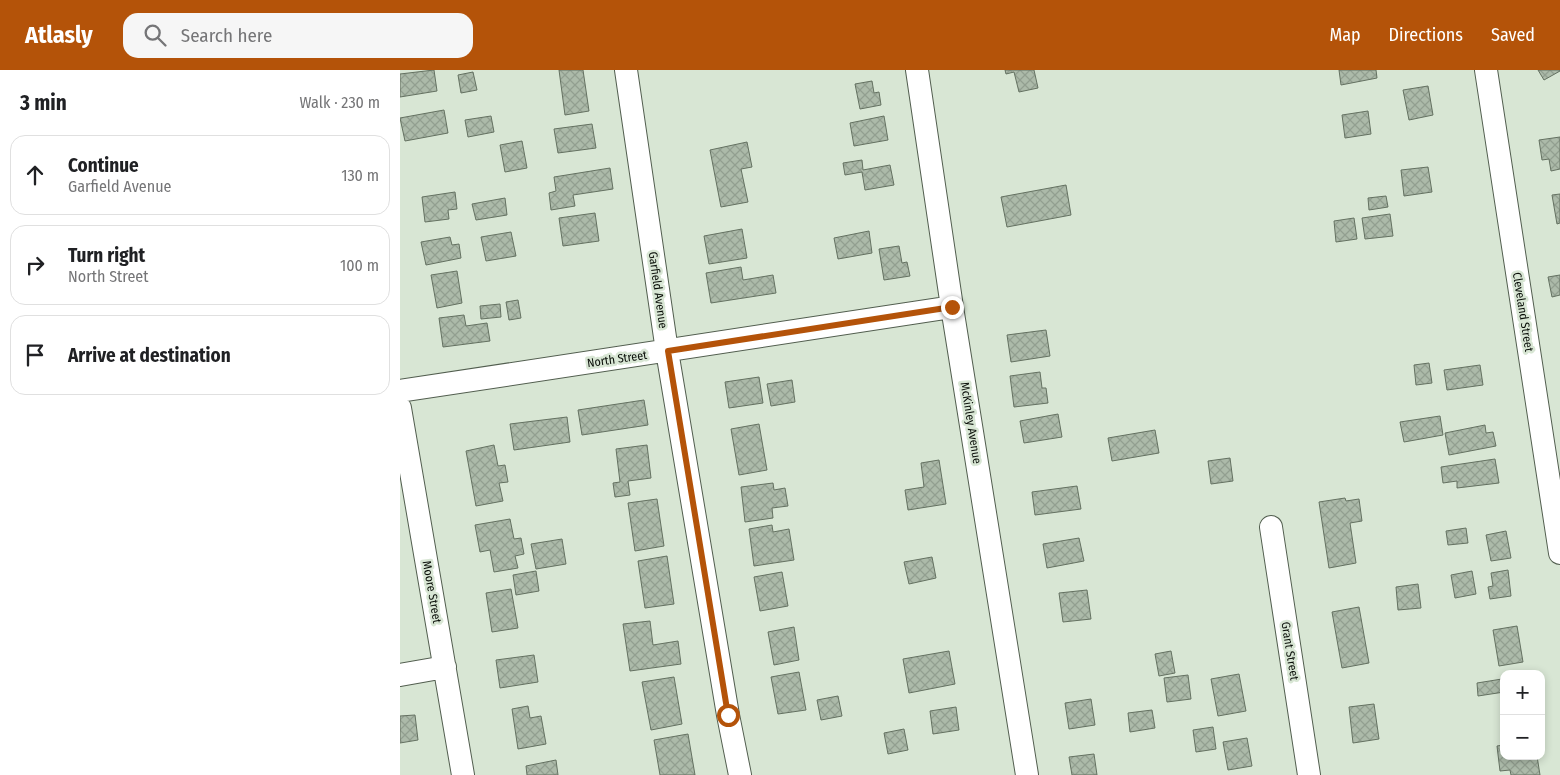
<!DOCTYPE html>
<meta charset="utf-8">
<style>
:root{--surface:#fff;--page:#f6f6f6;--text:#202124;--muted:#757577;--line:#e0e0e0;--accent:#b45309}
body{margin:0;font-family:"Fira Sans Condensed",sans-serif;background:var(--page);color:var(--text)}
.controls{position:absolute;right:15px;bottom:15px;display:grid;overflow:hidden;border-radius:10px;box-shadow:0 2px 8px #0003}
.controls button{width:45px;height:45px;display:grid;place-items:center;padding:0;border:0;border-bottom:1px solid var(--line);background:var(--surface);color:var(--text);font:25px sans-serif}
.stop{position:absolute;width:15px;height:15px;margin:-11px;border:4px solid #b45309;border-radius:50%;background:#fff}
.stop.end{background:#b45309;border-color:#fff;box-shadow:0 1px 5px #0008}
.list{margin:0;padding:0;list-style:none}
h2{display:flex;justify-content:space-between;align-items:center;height:65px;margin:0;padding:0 20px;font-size:21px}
h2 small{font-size:16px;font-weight:400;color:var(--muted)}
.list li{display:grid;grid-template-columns:32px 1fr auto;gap:15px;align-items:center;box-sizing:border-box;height:80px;margin:0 10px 10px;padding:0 10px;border:1px solid var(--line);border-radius:15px}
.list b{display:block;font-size:19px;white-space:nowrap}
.list p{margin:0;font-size:16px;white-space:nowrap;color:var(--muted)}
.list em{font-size:16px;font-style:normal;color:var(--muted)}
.icon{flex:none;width:28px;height:28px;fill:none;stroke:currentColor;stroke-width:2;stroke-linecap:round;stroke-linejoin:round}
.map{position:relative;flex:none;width:1160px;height:705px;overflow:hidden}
header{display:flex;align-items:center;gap:30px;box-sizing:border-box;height:70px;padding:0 25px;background:var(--accent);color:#fff}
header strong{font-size:24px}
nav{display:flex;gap:28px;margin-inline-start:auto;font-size:18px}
.search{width:350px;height:45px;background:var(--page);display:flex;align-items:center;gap:12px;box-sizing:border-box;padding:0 18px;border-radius:15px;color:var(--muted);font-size:19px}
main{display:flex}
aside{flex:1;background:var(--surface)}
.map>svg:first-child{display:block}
</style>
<header>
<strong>Atlasly</strong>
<div class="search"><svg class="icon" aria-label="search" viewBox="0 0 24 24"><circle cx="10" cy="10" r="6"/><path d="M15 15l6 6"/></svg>Search here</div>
<nav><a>Map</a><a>Directions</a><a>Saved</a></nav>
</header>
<main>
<aside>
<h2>3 min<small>Walk · 230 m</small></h2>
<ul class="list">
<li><svg class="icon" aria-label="ahead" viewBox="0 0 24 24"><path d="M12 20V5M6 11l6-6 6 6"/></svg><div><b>Continue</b><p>Garfield Avenue</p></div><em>130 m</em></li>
<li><svg class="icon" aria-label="right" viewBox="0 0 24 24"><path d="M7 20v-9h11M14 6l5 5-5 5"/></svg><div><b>Turn right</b><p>North Street</p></div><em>100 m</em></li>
<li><svg class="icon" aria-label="arrive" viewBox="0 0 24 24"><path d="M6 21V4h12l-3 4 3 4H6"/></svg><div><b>Arrive at destination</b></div></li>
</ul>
</aside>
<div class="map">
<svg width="1160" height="705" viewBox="0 0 1160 705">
<defs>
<pattern id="building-cross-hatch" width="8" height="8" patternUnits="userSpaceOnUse" patternTransform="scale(1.25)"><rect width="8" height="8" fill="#acbaa9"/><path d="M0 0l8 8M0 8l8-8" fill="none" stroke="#929f90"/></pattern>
</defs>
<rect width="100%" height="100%" fill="#d8e6d4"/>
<path fill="url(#building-cross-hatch)" stroke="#647161" d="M34 0 37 21 0 27V4Z
M159 0H183L189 41 165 45Z
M605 0H634L638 18 619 22 614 2 606 4Z
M939 0H976L977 8 941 15Z
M1138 0H1160V1L1144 10Z
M73 2 77 20 61 23 58 5Z
M472 11 474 23 479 22 481 35 460 39 455 14Z
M1028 16 1033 45 1009 50 1003 20Z
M44 40 48 63 5 71 0 48Z
M968 41 971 64 945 68 942 45Z
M91 46 94 62 68 67 65 50Z
M484 46 488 70 454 76 450 53Z
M192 54 196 78 158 83 154 59Z
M1160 67V99L1151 101 1149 89 1142 90 1139 70Z
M122 71 127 98 105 102 100 75Z
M347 72 352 97 341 99 348 132 321 137 310 80Z
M462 90 463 100 490 95 494 115 465 120 462 102 445 105 443 93Z
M1028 97 1032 122 1004 126 1001 100Z
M210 98 213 119 173 125 175 136 151 140 149 123 156 121 154 107Z
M666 115 671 145 607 157 601 127Z
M55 122 57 139 48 140 49 149 25 152 22 127Z
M1160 124V153L1157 154 1152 125Z
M986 126 988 137 969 140 968 128Z
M105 128 107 145 76 150 72 134Z
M195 143 199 171 163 176 159 148Z
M990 144 993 166 965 169 962 148Z
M954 148 957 169 936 172 934 151Z
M342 159 347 188 309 194 304 166Z
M469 161 472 183 438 189 434 168Z
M111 162 116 186 86 191 81 167Z
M50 167 52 175 59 174 61 188 26 195 21 172Z
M499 176 502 193 507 192 510 206 484 210 479 179Z
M341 197 343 210 373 205 376 223 311 233 306 203Z
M57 201 62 233 37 238 31 205Z
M1160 205V225L1152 227 1148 207Z
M118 230 121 248 109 250 106 232Z
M100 234 101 247 81 249 80 236Z
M64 245 66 256 87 253 90 271 43 277 39 248Z
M646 260 650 286 611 292 607 265Z
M1029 293 1032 313 1016 315 1014 295Z
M1080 295 1083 315 1047 320 1044 300Z
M640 302 642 318H646L648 333 614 337 610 306Z
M359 307 363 333 329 338 325 312Z
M392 310 395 332 371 336 367 314Z
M244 330 248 355 182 365 178 340Z
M658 344 662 367 624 373 620 351Z
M1040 346 1043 365 1004 372 1000 352Z
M167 347 170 372 114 380 110 354Z
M359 354 367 400 339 405 331 359Z
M1085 355 1086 363 1093 362 1096 376 1049 385 1045 363Z
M755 360 759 383 712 391 708 368Z
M94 375 98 396 105 395 108 412 99 413 103 431 76 436 66 381Z
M247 375 251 408 228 411 230 425 215 427 213 413 220 412 216 379Z
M830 388 833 411 811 414 808 391Z
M1095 389 1099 413 1057 418V411L1043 413 1041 397Z
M539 390 546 434 508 440 505 420 524 417 521 393Z
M373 413 374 420 385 418 388 436 372 438 373 448 345 452 341 417Z
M677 416 681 439 635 445 632 422Z
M945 428 946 431 959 429 962 451 950 453 956 493 929 498 919 432Z
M257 429 264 476 235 481 228 433Z
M110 449 114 469 121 468 124 484 115 486 118 498 94 502 90 480 80 482 75 455Z
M372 455 373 462 389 459 394 490 354 496 349 459Z
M1066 458 1068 473 1048 475 1046 461Z
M1106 461 1111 488 1091 491 1086 465Z
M679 468 684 491 647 498 643 474Z
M162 469 166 494 136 499 131 474Z
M267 486 274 534 245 538 238 491Z
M532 487 536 508 509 514 504 492Z
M1108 500 1111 526 1090 529 1088 517 1093 516 1091 503Z
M136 501 139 521 116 525 113 505Z
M1072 501 1076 524 1055 528 1051 505Z
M382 502 388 536 360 541 354 507Z
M1018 514 1021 538 998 540 996 517Z
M111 519 118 558 92 562 86 523Z
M687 520 691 549 663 552 659 523Z
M959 537 969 593 942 598 932 542Z
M250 551 253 575 278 571 281 594 230 601 223 554Z
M1117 556 1123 592 1099 596 1093 560Z
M394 557 399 590 374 595 368 562Z
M549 581 555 614 509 623 503 589Z
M771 581 775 603 759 606 755 584Z
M134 585 138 612 100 618 96 590Z
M399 602 406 640 378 644 371 607Z
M839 604 846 641 818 646 811 609Z
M788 605 791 629 767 632 764 608Z
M274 607 282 654 251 660 242 612Z
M1102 609 1104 622 1078 626 1077 613Z
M438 626 442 646 421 650 417 630Z
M691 629 695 655 669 659 665 633Z
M974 634 979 669 953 673 949 637Z
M128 636 130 648 141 646 146 674 118 679 112 639Z
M556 637 559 660 533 664 530 641Z
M752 640 755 658 730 662 728 643Z
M15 645 18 670 0 673V646Z
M813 657 816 679 796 682 793 660Z
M504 659 508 680 488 684 484 663Z
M288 664 295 705H260L254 670Z
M847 668 852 696 828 700 823 672Z
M1104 675V686H1137L1140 705H1111L1110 700 1100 701 1097 676Z
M694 684 697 705H672L669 687Z
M156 690 158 705H127L126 696Z"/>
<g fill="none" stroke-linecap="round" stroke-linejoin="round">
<g stroke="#525e4f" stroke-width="24">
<path id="minor" d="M226 0 267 281 328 645 340 705
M517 0 552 237 627 705
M1086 0 1160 483
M0 321 552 237
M0 338 63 705
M871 457 909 705
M0 605 45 597"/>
</g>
<use href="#minor" stroke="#fff" stroke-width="22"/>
</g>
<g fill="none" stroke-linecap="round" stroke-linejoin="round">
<path stroke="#b45309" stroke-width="6" d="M328 645 268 281 552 237"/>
</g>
<g text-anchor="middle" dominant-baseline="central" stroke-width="5" stroke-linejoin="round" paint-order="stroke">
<g font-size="12" fill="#080d07" stroke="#d8e6d4">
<text transform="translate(258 220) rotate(82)">Garfield Avenue</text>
<text transform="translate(1123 242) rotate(81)">Cleveland Street</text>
<text transform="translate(217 289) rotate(-8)">North Street</text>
<text transform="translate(571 353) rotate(81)">McKinley Avenue</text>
<text transform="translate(32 522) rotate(80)">Moore Street</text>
<text transform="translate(890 581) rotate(81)">Grant Street</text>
</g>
</g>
</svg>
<div class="controls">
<button>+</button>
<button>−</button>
</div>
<div class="stop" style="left:328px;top:645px"></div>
<div class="stop end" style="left:552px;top:237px"></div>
</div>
</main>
